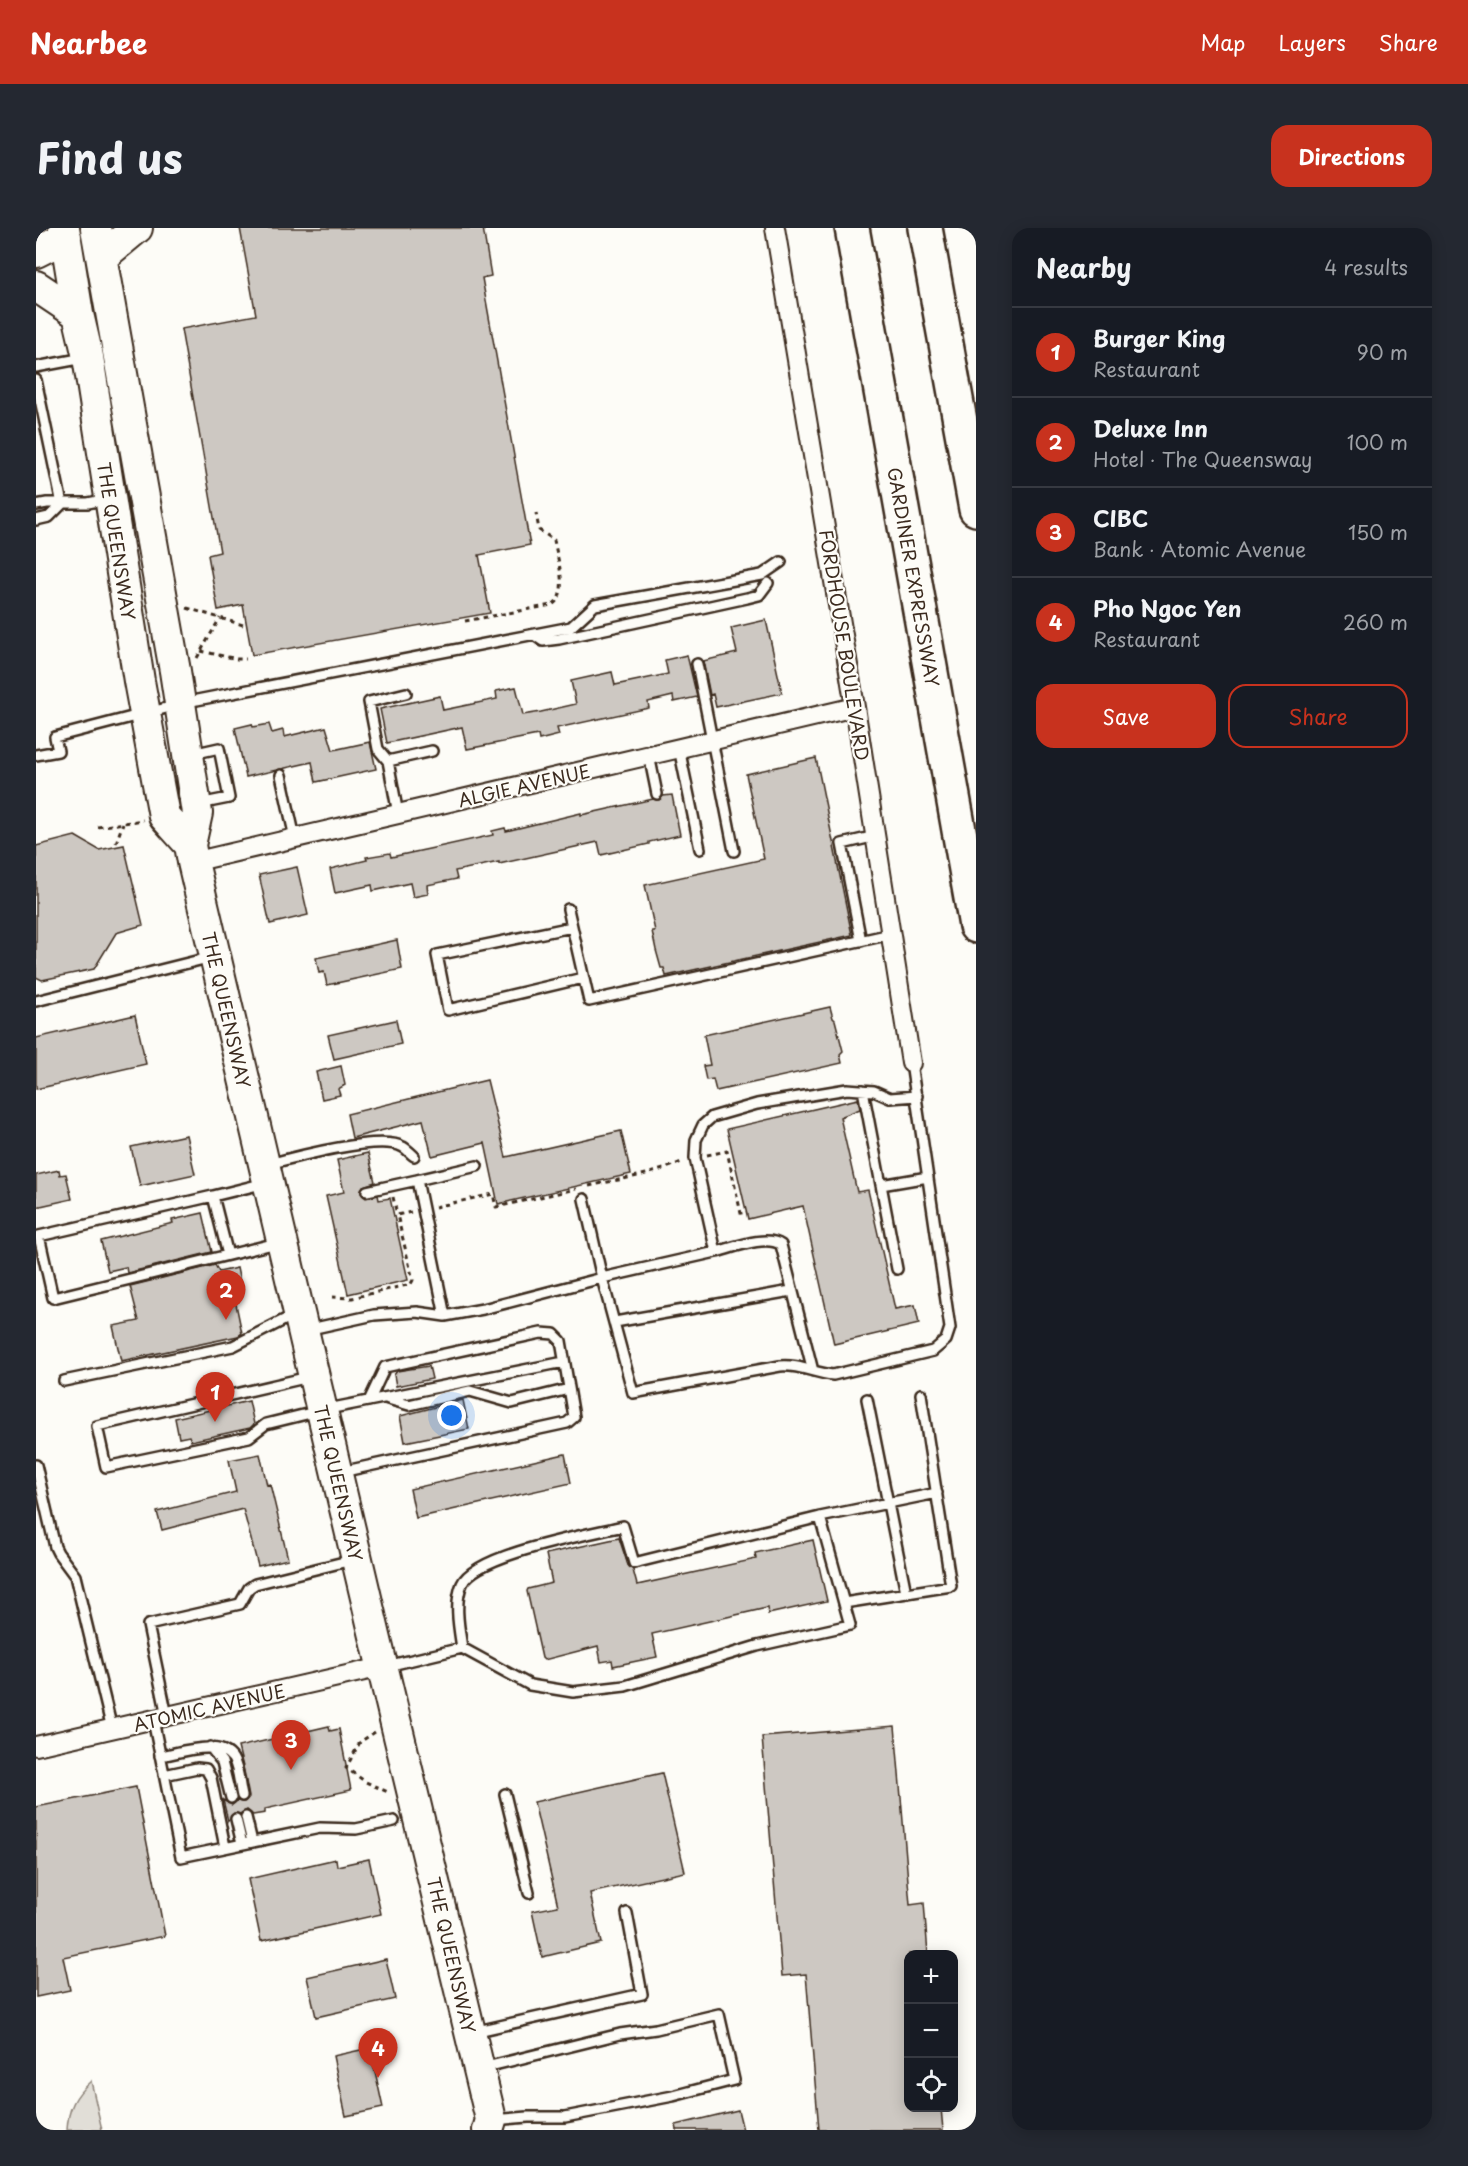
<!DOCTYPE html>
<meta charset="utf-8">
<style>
:root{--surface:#171b24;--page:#242831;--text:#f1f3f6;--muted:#9ea1a6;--line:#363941;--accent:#c8321e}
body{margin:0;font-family:"Playpen Sans",sans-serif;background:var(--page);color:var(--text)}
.controls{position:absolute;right:18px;bottom:18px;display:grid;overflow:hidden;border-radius:12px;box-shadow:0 3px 15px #0003}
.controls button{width:54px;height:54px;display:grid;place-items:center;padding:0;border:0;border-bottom:2px solid var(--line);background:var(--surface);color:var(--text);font:30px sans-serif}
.you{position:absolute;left:416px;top:1188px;width:21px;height:21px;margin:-15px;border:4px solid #fff;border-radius:50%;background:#1a73e8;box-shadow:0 0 0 9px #1a73e833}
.badge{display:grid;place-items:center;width:39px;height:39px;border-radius:50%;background:var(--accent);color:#fff;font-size:20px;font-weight:700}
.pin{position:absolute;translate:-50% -50px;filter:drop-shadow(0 2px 3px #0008)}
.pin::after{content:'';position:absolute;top:32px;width:21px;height:18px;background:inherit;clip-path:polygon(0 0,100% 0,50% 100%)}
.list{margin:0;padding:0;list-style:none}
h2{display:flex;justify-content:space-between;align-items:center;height:78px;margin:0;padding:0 24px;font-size:26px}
h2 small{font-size:20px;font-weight:400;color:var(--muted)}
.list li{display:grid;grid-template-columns:39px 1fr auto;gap:18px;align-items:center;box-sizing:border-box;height:90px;padding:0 24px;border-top:2px solid var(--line)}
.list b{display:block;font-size:22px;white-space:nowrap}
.list p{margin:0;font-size:20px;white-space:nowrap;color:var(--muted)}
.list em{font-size:20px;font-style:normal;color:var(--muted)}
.actions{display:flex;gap:12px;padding:18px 24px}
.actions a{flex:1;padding:14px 0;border:2px solid var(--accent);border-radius:18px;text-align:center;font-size:21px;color:var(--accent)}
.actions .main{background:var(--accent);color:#fff}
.icon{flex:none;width:33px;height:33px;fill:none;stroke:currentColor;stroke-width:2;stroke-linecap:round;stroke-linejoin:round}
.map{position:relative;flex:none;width:940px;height:1902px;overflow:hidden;border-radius:18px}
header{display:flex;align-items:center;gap:36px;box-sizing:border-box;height:84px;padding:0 30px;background:var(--accent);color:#fff}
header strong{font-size:28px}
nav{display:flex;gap:33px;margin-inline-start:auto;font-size:21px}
.intro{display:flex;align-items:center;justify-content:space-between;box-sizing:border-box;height:144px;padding:0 36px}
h1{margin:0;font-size:42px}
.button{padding:15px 27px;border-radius:18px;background:var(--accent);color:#fff;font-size:21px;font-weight:700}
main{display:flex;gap:36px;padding:0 36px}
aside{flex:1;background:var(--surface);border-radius:18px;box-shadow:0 3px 15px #0003}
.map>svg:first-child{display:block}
</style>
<header>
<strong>Nearbee</strong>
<nav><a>Map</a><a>Layers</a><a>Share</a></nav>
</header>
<div class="intro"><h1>Find us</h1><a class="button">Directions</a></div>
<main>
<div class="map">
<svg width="940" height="1902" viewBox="0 0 940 1902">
<rect width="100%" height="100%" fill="#fdfcf7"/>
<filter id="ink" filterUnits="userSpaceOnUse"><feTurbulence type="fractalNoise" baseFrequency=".0167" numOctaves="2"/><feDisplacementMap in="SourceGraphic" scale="12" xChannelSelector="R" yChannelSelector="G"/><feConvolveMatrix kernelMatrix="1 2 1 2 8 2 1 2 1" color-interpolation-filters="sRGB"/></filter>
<g filter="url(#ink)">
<path fill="#e1ded7" stroke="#8e847a" stroke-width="1.5" d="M55 1853 66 1902H31C32 1881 39 1867 55 1853Z"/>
<path fill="#cdc8c2" stroke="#3b2a1e" stroke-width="1.5" d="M204 0H447L455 48 446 50 494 317 443 327 454 385 216 427 207 377 182 382 172 327 184 324 145 101 220 87Z
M730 392 746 465 680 479 677 466 674 467 667 433 701 425 695 400Z
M651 427 661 469 638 474 637 468 612 474 613 480 521 500 523 507 503 512 502 507 431 521 426 499 351 515 344 481 404 468 407 482 461 471 460 463 480 459 487 487 505 484 540 476 535 453 576 444 579 457 632 446 629 432Z
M216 496 217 499 233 496 236 505 247 502 248 509 290 499 297 522 334 514 340 541 280 554 276 534 210 549 199 500Z
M780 530 816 707 630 748 628 740H625L620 722 616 703H619L609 657 728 631 710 546Z
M636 567 644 607 613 614V616L565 627 562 614 463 636V634L419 643 421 651 391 657 392 666 377 669 374 655 337 663 336 657 299 665 294 641 331 632 330 629 354 625 355 629 393 621 457 607 456 603 469 600 470 603 545 585V587L617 571 623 572 627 568Z
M39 608 63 622 88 617 107 697 80 705 58 741 6 752 0 749V618Z
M261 639 272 687 234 696 223 647Z
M361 712 366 741 291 757 288 744 283 745 280 730Z
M794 779 797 790 799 792 807 823 804 826 806 835 680 863 677 851 670 852 667 838 674 837 668 807Z
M99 787 110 836 0 861V810Z
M360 792 365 816 298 831 292 807Z
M305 838 309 857 302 861 304 867 286 871 280 844Z
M451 852 470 929 585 903 595 946 462 976 449 915 396 928 387 892 316 910 311 886Z
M822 871 824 881 804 889 821 964 832 962 859 1081 879 1077 883 1096 798 1116 767 978 712 991 691 901Z
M150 907 159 946 104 958 95 919Z
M332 925 339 954 327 958 325 965 330 970 342 967 343 972 354 970 372 1052 312 1066 290 968 308 964 301 932Z
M23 942 24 947 30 946 36 971 0 979V947Z
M167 985 176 1024 91 1045 90 1039 72 1043 65 1013 137 995 136 992Z
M179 1037 183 1044 201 1040 204 1054 196 1057 206 1105 202 1108 85 1133 77 1098 103 1093 94 1058Z
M393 1138 396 1151 360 1158 358 1147 361 1143Z
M427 1172 433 1201 369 1214 364 1188Z
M213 1173 218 1196 214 1200 155 1213 153 1208 143 1210 139 1190Z
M224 1226 231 1257 234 1256 252 1331 222 1338 207 1281 126 1302 121 1284 200 1264 193 1232Z
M529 1226 535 1255 380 1290 374 1261Z
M583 1310 592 1337 597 1342 601 1357 720 1331 719 1325 777 1312 791 1373 732 1386 731 1380 616 1406 621 1429 601 1433 577 1438 576 1432 565 1434 562 1418 508 1432 506 1430 491 1363 492 1361 516 1355 510 1326Z
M293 1498 294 1503 303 1501 315 1562 229 1581V1585L217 1587 211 1582 204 1586 198 1585 192 1593 187 1572 196 1577 201 1573 208 1574 213 1569 208 1543 202 1519Z
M859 1498 874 1677 888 1675 892 1726H873V1880H905L907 1902H783L770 1746 746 1748 726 1509Z
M626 1545 649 1644 554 1665 565 1715 506 1729 496 1683 522 1678 498 1574Z
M100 1559 129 1708 27 1729 34 1762 0 1769V1579Z
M300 1631 301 1638 333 1631 345 1686 225 1713 212 1651Z
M350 1731 359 1771 280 1789 271 1749Z
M334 1820 347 1880 310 1888 297 1828Z
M702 1882 707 1902H641L640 1897Z"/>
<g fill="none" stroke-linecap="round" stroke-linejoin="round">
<g stroke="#3b2a1e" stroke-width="14">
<path id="lane" d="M0 139 48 130
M0 152 26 276
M0 277 11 275H52L72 271
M0 292 13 289 26 276
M498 407 507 413 523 411 711 370 723 367 732 355
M661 436 698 623
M643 520 664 621
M156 526 183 520 193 570 163 576
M0 527 22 523 19 509 161 472 535 399 559 377 726 347 745 334
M613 527 621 566
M352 533 396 523
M245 547 259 610
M362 586 352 533 342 521 333 474 370 465
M532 681 553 773 855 706
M536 699 401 727 412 782 547 750
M825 713 806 616 840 608
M0 773 176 729
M827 862 861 1041
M233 936C259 929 345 906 367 919 371 921 374 925 378 928
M381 952 441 938
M845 957 892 949
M331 963 381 952 409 1088
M177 968 230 955
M680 1024 566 1050 597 1165 744 1138C762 1136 778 1145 797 1147L897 1123 910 1112 914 1100 875 835
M192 1027 177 968 3 1008 17 1070 241 1015
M579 1094 755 1063
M270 1102 338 1087 381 1084 409 1088 447 1081 566 1050 548 971
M777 1143 745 1017C731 1006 696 1020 680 1024L659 930 660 912 667 897 676 889 721 876 811 861 838 863 854 870 881 868
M273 1149 61 1198 70 1239 213 1209 230 1196 287 1182 528 1134
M28 1153 197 1118 260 1086
M352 1171 373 1177 434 1163 476 1175 533 1161
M831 1171 870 1365
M0 1237 19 1319 22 1325 39 1348 76 1501
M305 1244 531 1195 538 1189 525 1113 518 1106 505 1105 349 1139 333 1173
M784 1289 901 1265
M808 1375 915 1358 885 1166
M351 1438 426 1420 494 1457 537 1464 589 1458 721 1418 814 1397 784 1289 598 1335 587 1298C555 1306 439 1326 426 1356 418 1375 423 1400 426 1420
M131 1488 112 1397 204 1376 213 1360 219 1356 316 1332
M117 1492 145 1629 284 1600 320 1601 358 1593
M174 1519 186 1534 195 1570
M124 1528C143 1525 184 1510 197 1531 203 1541 203 1556 206 1568
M128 1547 161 1540 170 1541 175 1550 189 1619
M469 1566 493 1665
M210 1589 216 1614
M200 1591 206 1616
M437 1804 606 1766 591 1685
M446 1840 584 1806 620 1801 683 1786 698 1852 637 1868 529 1889H492L457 1892"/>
</g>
<g stroke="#3b2a1e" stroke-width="22">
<path id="street" d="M739 0 819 479 875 835
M157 634 819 479
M0 1518 346 1439"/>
</g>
<g stroke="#3b2a1e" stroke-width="34">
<path id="primary" d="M28 0 42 86 52 129 103 453 128 588 154 617
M60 0 139 443 161 585 154 617 157 634 339 1408 453 1883 455 1892 452 1902
M0 24 30 9
M66 29 101 0
M0 58 42 86"/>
</g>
<g stroke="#3b2a1e" stroke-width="38">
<path id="highway" d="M816 0 940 698
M889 0 940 281"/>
</g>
<path stroke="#3b2a1e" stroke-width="3" stroke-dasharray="4.5 4.5" stroke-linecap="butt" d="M151 380 207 397
M429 393 516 377C534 366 521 330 518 312L503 302 500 285
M165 423 201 431H210
M161 430 184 390
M62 599 107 592
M80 615 87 595
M671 927 691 923 706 990
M553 958C584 951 618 947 647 933
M357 969 361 987
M399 979 457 966 460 979 540 961
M296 1069 316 1070 375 1056 377 1052 361 987 375 984
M339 1504 324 1514 310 1540 330 1554 354 1565"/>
<use href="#lane" stroke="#fdfcf7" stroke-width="9"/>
<use href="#street" stroke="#fdfcf7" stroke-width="18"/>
<use href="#primary" stroke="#fdfcf7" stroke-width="30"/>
<use href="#highway" stroke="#fdfcf7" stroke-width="33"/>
</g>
</g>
<g text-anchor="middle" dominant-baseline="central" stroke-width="4.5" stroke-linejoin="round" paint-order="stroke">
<g font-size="18" fill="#3b2a1e" stroke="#fdfcf7">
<text transform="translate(81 313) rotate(81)">THE QUEENSWAY</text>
<text transform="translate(878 349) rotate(80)">GARDINER EXPRESSWAY</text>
<text transform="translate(809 417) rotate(81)">FORDHOUSE BOULEVARD</text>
<text transform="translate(488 557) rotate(-13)">ALGIE AVENUE</text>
<text transform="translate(191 782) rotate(77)">THE QUEENSWAY</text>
<text transform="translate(303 1255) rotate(77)">THE QUEENSWAY</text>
<text transform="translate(173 1479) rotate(-13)">ATOMIC AVENUE</text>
<text transform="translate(416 1727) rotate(77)">THE QUEENSWAY</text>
</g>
</g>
</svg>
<div class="controls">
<button>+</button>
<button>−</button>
<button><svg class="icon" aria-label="locate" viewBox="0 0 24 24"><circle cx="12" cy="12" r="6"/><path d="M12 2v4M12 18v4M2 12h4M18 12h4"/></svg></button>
</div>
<div class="you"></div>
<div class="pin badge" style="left:179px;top:1194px">1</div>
<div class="pin badge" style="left:190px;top:1092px">2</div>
<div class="pin badge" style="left:255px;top:1542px">3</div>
<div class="pin badge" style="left:342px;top:1850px">4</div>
</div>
<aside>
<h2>Nearby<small>4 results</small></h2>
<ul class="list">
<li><span class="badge">1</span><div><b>Burger King</b><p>Restaurant</p></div><em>90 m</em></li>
<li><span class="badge">2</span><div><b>Deluxe Inn</b><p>Hotel · The Queensway</p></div><em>100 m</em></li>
<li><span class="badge">3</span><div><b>CIBC</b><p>Bank · Atomic Avenue</p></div><em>150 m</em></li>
<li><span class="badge">4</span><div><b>Pho Ngoc Yen</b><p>Restaurant</p></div><em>260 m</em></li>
</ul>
<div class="actions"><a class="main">Save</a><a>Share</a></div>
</aside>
</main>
